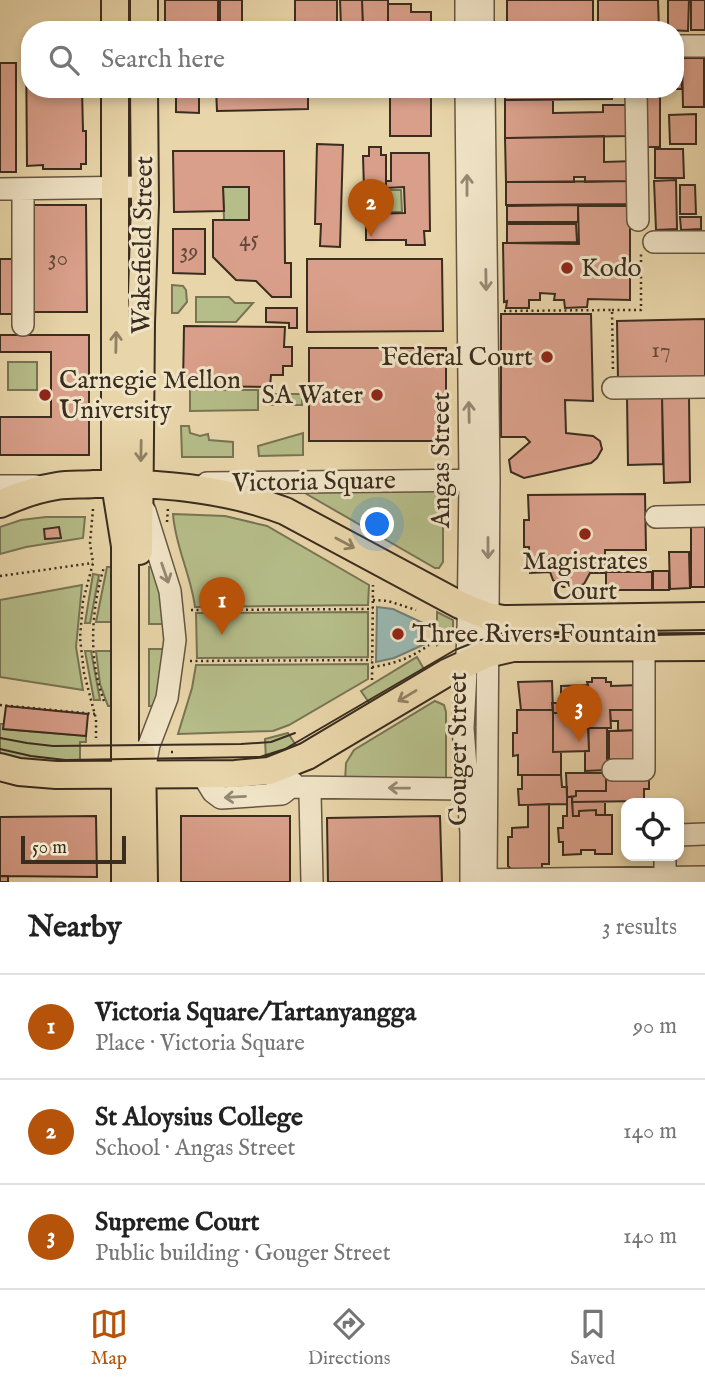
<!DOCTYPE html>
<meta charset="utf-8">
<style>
:root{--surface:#fff;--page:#f2f2f2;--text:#222;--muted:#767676;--line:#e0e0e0;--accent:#b45309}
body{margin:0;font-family:"IM FELL English",serif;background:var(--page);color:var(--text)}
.controls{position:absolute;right:21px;bottom:21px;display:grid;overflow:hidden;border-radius:14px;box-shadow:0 4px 10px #0003}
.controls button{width:63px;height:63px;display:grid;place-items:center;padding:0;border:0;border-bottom:2px solid var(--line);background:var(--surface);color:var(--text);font:35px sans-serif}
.scale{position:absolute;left:21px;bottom:18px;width:105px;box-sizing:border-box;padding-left:7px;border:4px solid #3a2c1e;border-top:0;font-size:19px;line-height:24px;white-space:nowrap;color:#3a2c1e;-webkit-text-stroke:5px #f0e4c7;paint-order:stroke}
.you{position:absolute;left:378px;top:525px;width:24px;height:24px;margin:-18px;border:5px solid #fff;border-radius:50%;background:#1a73e8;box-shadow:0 0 0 10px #1a73e833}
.badge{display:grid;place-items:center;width:46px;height:46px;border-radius:50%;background:var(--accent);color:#fff;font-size:23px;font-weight:700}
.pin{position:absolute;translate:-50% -58px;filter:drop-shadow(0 2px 4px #0008)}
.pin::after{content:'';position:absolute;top:37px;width:24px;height:21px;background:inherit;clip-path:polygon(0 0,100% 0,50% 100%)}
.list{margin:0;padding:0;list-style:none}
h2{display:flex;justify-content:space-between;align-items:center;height:91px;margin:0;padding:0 28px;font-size:30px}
h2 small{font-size:23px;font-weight:400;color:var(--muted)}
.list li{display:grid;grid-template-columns:46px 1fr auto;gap:21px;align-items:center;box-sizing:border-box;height:105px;padding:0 28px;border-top:2px solid var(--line)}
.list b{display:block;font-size:26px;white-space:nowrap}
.list p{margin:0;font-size:23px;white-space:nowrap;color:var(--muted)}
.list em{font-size:23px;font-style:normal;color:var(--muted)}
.icon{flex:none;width:38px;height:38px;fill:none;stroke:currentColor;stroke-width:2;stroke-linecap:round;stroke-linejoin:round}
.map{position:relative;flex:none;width:705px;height:882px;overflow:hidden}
.search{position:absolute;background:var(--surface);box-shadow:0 4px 10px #0003;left:21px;right:21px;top:21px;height:77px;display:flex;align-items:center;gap:18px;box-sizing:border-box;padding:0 24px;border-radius:28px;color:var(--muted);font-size:26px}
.sheet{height:406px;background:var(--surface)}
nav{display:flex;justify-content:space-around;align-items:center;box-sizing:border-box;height:98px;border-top:2px solid var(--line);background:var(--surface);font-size:19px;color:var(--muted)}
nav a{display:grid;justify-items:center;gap:4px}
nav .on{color:var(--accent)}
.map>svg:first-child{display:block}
</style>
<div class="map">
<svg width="705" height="882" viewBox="0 0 705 882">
<rect width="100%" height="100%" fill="#e8d5a9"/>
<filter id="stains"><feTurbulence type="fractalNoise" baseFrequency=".00286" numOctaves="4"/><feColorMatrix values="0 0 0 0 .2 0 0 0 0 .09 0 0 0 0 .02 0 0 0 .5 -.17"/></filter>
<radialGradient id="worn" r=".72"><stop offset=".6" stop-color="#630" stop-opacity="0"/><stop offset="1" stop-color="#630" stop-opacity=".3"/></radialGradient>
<path fill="#b5bd89" stroke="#787454" stroke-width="2" d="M223 187H249V220H224Z
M366 190H401L402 212H367Z
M172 285 183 286 186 290 187 302 178 313H172Z
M196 297H229L235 303H253L236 322H196Z
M8 362H37V390H8Z
M190 390H258V410L190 411Z
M270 394H302V405H270Z
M181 426H189L190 433 200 436 208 434 209 440 233 442V457H182Z
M303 433V455L259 456 258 446Z
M443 488V562L439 568H435L303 492Z
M173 514 225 516 267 526 369 585 368 605 195 607C191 575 175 546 173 514Z
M46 517H85L83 538 26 547 0 554V527L21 520Z
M107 567H117V622H96Z
M149 567H159L170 624H149Z
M93 574 99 575 90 623H85Z
M82 585 76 647 83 690 0 677V600Z
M368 612V657L197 658 196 613Z
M437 612 453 620V634L437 645Z
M149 649H171L159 706H149Z
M85 651H91L100 700H94Z
M96 651H116L117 706H108L100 684Z
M417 657 425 671 370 704 361 691Z
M368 664V679L289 725 273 731 178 734 192 688 196 665Z
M435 701 444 705 446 712V779L345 781 346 763 354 750Z
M0 724H4V729L86 736V742H80V764L31 762 0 755Z
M288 733 297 747 266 760 265 739Z"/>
<path fill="#99b7b1" stroke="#737f76" stroke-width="2" d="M377 607 393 609 425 624V644L394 658 376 662Z"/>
<path fill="#d99f8a" stroke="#3a2c1e" stroke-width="2" d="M165 0H218V30H165Z
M220 0H242V30H220Z
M295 0H337V30H295Z
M340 0H362L363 25 341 26Z
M362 0H388V30H363Z
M507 0H593V30H507Z
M598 0H658L659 30H598Z
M668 0H689L688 31 668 30Z
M691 0H705V30H691Z
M388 4H411V12H431V30H388Z
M26 39H30V89H82L83 131H86V164H81V169H43V165L27 166Z
M675 58 676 61H681L682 89H675Z
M682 58H704V107H683Z
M0 63H16V172H0Z
M176 89H199V113L176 112Z
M216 89H308V109L217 111Z
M390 89H431V136H390Z
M505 89H613L612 99 505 100Z
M647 93H660V147H647Z
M505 100H553V113L603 112V105H630V136L505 138Z
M696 114V144H670L669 115Z
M604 136V162L634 161 628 181 585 182V177H574V182H506L505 138Z
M317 144 343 145 340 247 320 246 321 224H315Z
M369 147H381V155H386V189H364L363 156H369Z
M655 149H683L684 178H655Z
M173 151H284L285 263H291V297H272L256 281 236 280 213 257V220H249V187H223L224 211 174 212Z
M391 153H429L430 231H424L425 245H406V240H366V214L405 213 404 187 386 188V181H391Z
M676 180 677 229 656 230 654 181Z
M628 181V204L506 205V182Z
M680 185H695L696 214H680Z
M30 205H86L87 312H30Z
M578 205V222H507V206Z
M578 206H630V300L588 299 587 307 565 308 564 300H554L555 294 540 293V300H529V308H506L507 301 504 302 503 243 579 244Z
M680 217H701V229L681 230Z
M507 224H576L577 242 507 243Z
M173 229H205V274L173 273Z
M0 259H16V314H0Z
M307 259H442L443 331 307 332Z
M266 308H297V328H289V323L266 322Z
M501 314H591L593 401 565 400 566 433 593 436 600 441 602 449 597 458 591 463 524 478 511 472 509 460 530 442 525 437H501Z
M705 319V379L618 381 617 321Z
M184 326 285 327 284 347H292V366H283V375H271L270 387 183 386Z
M0 335H89V455H0V417H51V352H0Z
M309 348H446V441H309Z
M662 396H689L690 482 664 483Z
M662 396 663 464 628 465 627 397Z
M645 494 646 550H605V573H590L584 584 577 587H563L553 580 550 572 530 573 529 547H524V520H529L528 495Z
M691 524H705V587H691Z
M59 527 61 538 45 539 44 529Z
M669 552H689L690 588 670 589Z
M653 571H669V590H653Z
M606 572H652V590H606Z
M592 678H606V682H611V686L639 685V710H610L611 728H588V713H553L552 703H561V686L588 685 587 682H592Z
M552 681 553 710H521L518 682Z
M6 706 88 714 86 736 3 729Z
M517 710H553V752H561V775H518V755L513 756V733H517Z
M610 710H639V730L618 731V721H611Z
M553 713H588L589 751 553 752Z
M588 728H607V770L585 771V751H589Z
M639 730V767H609V731Z
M566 773H606V791H576V796L567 797Z
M606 773 649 776V789H644V801L572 802V797L576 796V791H606Z
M522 775H561L562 787H567V804L519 805 518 789H522Z
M567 797H572L573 816H579V811L596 810V815H612V854H595V850H581V854L563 855V842H559L558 828H563V816H567Z
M572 802H605V815H596V810L579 811V816H573Z
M549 804V864H542V869L512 870 508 866V837H512V828L528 827V805Z
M96 816 97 877 0 876V817Z
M181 816H290V882H181Z
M440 816 442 882H328L327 818Z
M0 876H8V882H0Z"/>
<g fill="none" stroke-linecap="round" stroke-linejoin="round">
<g stroke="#665641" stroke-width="24">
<path id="minor" d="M466 0V30
M483 0V30
M675 46H705
M466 89 470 481 468 635 463 728 471 833V882
M484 89 489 480 486 882
M636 89 638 220
M0 189 145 187
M654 242H705
M23 325V189
M613 388 705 387
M207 483 483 480
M0 486H36
M656 517 705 516
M613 770H644V648
M144 771 149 745 167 698 175 640 170 591 145 511
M269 771 282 786 289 787 467 789 475 778
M202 774 213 792 221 798 282 794 287 790 292 782
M310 793 312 882
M679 835 705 834
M665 856V878
M473 880 705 877"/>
</g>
<g stroke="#3a2c1e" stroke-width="30">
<path id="major" d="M115 0V30
M144 0V30
M115 89V484L125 546V882
M0 504C18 496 37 489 57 486 69 484 82 485 94 484 159 482 224 488 285 511L460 605 487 616 503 619 705 616
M139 551 141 323 145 203 144 89
M142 754 144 882
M0 767 19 772 56 775 235 774 269 771 307 756 448 672 487 654 513 648 705 647"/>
</g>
<path stroke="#3a2c1e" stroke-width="2.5" stroke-dasharray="2 3.5" stroke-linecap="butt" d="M612 310H641V254
M504 311 612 310 613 371
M93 509 90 543 93 563 83 601 80 638 84 673 96 719V738
M167 522 168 508
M0 576 93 563
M373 600 388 601 416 610
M191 610 373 609
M190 661 372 660
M372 667C394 664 411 658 429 645
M372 680 373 585
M104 701C88 658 91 611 104 567
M0 705 95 714
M171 752H176"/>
<use href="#minor" stroke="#f0e4c7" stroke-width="21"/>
<use href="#major" stroke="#e8d5a9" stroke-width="26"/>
<path stroke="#3a2c1e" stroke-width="2" d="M0 738 27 743 53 746 241 744 271 742 295 733
M0 749 31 756 65 760 260 757 285 749 455 650 480 640 504 638 705 634"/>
</g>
<defs><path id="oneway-shaft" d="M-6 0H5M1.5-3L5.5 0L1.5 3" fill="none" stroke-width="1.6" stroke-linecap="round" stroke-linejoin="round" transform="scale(1.75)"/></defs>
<g stroke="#958872">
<use href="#oneway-shaft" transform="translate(467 185) rotate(-90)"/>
<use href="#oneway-shaft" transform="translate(486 280) rotate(89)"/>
<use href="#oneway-shaft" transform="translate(469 412) rotate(-91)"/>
<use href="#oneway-shaft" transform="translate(488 548) rotate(90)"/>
<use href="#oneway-shaft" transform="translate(165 573) rotate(71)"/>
<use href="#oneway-shaft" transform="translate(399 788) rotate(-179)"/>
<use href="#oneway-shaft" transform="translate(235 797) rotate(177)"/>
</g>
<g stroke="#918064">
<use href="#oneway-shaft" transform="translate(116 342) rotate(-89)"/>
<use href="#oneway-shaft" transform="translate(141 451) rotate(91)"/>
<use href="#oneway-shaft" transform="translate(345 543) rotate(28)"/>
<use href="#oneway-shaft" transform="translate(407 696) rotate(149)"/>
</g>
<g fill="#8f2418" stroke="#f0e4c7" stroke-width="2.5">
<circle cx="567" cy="268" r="7"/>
<circle cx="547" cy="357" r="7"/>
<circle cx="45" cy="395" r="7"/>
<circle cx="377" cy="395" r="7"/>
<circle cx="585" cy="534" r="7"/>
<circle cx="398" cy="634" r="7"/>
</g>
<g text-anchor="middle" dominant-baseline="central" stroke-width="6" stroke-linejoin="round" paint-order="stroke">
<g font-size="23" fill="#624939">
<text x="249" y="239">45</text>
<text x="189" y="251">39</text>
<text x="58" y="258">30</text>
<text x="661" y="350">17</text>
</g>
<g font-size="26" fill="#3a2c1e" stroke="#f0e4c7">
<text transform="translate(143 245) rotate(-89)">Wakefield Street</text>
<text transform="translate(441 460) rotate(-90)">Angas Street</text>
<text transform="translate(314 482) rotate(-1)">Victoria Square</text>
<text transform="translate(458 749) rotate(-90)">Gouger Street</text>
</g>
<g font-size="26" fill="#3a2c1e" stroke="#f0e4c7" text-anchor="start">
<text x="581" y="268">Kodo</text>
<text x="533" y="357" text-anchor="end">Federal Court</text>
<text x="59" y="380">Carnegie Mellon<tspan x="59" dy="30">University</tspan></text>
<text x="363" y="395" text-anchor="end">SA Water</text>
<text x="585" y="561" text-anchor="middle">Magistrates<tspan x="585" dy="30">Court</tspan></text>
<text x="412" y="634">Three Rivers Fountain</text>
</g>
</g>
<rect width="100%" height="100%" filter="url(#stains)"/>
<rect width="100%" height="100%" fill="url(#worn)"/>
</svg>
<div class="controls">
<button><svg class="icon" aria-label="locate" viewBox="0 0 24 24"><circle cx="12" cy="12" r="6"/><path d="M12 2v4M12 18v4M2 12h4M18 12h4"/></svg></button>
</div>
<div class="scale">50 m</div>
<div class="you"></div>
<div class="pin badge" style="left:222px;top:635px">1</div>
<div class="pin badge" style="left:371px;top:237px">2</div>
<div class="pin badge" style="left:579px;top:742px">3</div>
<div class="search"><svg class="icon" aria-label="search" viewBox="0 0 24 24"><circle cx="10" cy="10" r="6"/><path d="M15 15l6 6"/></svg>Search here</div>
</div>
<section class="sheet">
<h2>Nearby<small>3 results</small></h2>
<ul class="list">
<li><span class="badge">1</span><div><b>Victoria Square/Tartanyangga</b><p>Place · Victoria Square</p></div><em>90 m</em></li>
<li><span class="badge">2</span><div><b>St Aloysius College</b><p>School · Angas Street</p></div><em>140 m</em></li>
<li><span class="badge">3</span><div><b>Supreme Court</b><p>Public building · Gouger Street</p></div><em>140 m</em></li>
</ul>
</section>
<nav>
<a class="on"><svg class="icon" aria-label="map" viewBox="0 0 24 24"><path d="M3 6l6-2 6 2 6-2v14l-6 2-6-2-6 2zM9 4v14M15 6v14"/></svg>Map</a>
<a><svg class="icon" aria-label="directions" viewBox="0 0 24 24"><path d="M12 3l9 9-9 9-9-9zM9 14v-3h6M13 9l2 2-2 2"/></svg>Directions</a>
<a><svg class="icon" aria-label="saved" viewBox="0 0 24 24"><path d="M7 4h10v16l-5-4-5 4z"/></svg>Saved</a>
</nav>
